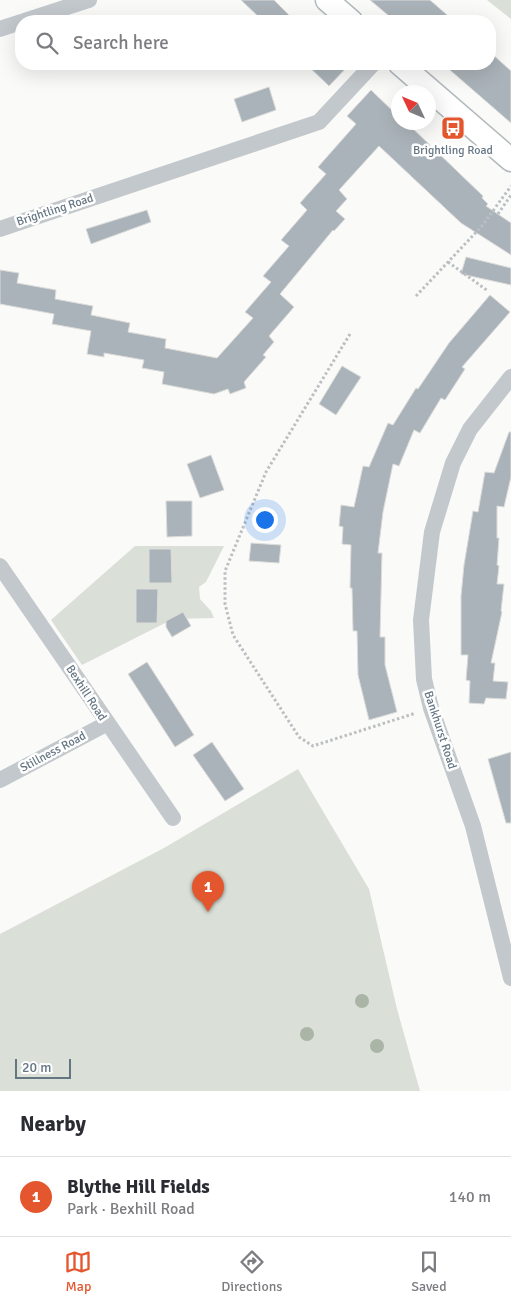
<!DOCTYPE html>
<meta charset="utf-8">
<style>
:root{--surface:#fff;--page:#f7f7f7;--text:#2b2b33;--muted:#7c7c81;--line:#e1e1e2;--accent:#e4572e}
body{margin:0;font-family:Signika,sans-serif;background:var(--page);color:var(--text)}
.compass{position:absolute;left:391px;top:85px;width:45px;height:45px;border-radius:50%;background:var(--surface);box-shadow:0 5px 20px #0002;rotate:314deg}
.scale{position:absolute;left:15px;bottom:12px;width:56px;box-sizing:border-box;padding-left:5px;border:2px solid #657683;border-top:0;font-size:14px;line-height:18px;white-space:nowrap;color:#657683;-webkit-text-stroke:4px #fff;paint-order:stroke}
.you{position:absolute;left:264px;top:519px;width:18px;height:18px;margin:-12px;border:4px solid #fff;border-radius:50%;background:#1a73e8;box-shadow:0 0 0 8px #1a73e833}
.badge{display:grid;place-items:center;width:32px;height:32px;border-radius:50%;background:var(--accent);color:#fff;font-size:16px;font-weight:700}
.pin{position:absolute;translate:-50% -41px;filter:drop-shadow(0 1px 2px #0008)}
.pin::after{content:'';position:absolute;top:26px;width:18px;height:15px;background:inherit;clip-path:polygon(0 0,100% 0,50% 100%)}
.list{margin:0;padding:0;list-style:none}
h2{display:flex;justify-content:space-between;align-items:center;height:65px;margin:0;padding:0 20px;font-size:21px}
h2 small{font-size:16px;font-weight:400;color:var(--muted)}
.list li{display:grid;grid-template-columns:32px 1fr auto;gap:15px;align-items:center;box-sizing:border-box;height:80px;padding:0 20px;border-top:1px solid var(--line)}
.list b{display:block;font-size:19px;white-space:nowrap}
.list p{margin:0;font-size:16px;white-space:nowrap;color:var(--muted)}
.list em{font-size:16px;font-style:normal;color:var(--muted)}
.icon{flex:none;width:28px;height:28px;fill:none;stroke:currentColor;stroke-width:2;stroke-linecap:round;stroke-linejoin:round}
.map{position:relative;flex:none;width:511px;height:1091px;overflow:hidden}
.search{position:absolute;background:var(--surface);box-shadow:0 5px 20px #0002;left:15px;right:15px;top:15px;height:55px;display:flex;align-items:center;gap:12px;box-sizing:border-box;padding:0 18px;border-radius:20px;color:var(--muted);font-size:19px}
.sheet{height:145px;background:var(--surface)}
nav{display:flex;justify-content:space-around;align-items:center;box-sizing:border-box;height:70px;border-top:1px solid var(--line);background:var(--surface);font-size:14px;color:var(--muted)}
nav a{display:grid;justify-items:center;gap:2px}
nav .on{color:var(--accent)}
.map>svg:first-child{display:block}
</style>
<div class="map">
<svg width="511" height="1091" viewBox="0 0 511 1091">
<rect width="100%" height="100%" fill="#fafaf8"/>
<path fill="#dadfd7" d="M487 0H511V19Z
M135 546H224L206 582 199 587 200 599 211 611 214 618 173 619 82 665 51 620Z
M298 769 369 889 397 1009 420 1091H0V934L164 848Z"/>
<path fill="#aab3b9" stroke="#dcdcda" d="M241 0H274L295 21H263Z
M370 0H430L454 21H395Z
M490 52 511 71V123L443 64H490Z
M306 64H350L329 86Z
M269 87 276 110 242 122 234 99Z
M371 90 398 116V122H406L483 196 482 198 488 204 486 206 511 223V255L461 223 379 146 339 190 347 199 336 211 345 219 334 231 333 230 280 294 294 307 269 336 274 342 263 355 266 357 244 382 246 388 230 394 228 389 214 394 162 384 164 372 142 368 144 360 104 353V357L87 354 91 331 52 324 54 314 0 304V270L19 273 17 283 56 290 55 299 93 306 91 315 130 323 128 332 166 339 165 348 217 358 253 318 245 312 271 282 263 276 289 246 281 240 307 210 300 203 326 174 318 167 356 124 347 116Z
M147 210 151 222 91 244 86 229Z
M466 257 511 268V285L461 274Z
M490 295 510 312 462 367 465 369 445 400 441 398 420 433 414 430 399 466 393 464 383 512 378 553H382L380 637H385V665L397 712 369 720 358 675 357 631H353L352 588H350L351 545 342 544 343 527 339 526 341 505 354 507 363 466 369 467 388 423 393 425 416 388 418 389 449 343Z
M342 366 361 377 336 415 319 404Z
M509 432H511V477L504 507 497 506V538H499L497 565 499 566 497 584H504L501 611 502 612 491 663H495L493 681 508 682 506 699 486 698 484 704 469 703 470 681 466 680 468 655H461V596L464 565 473 511 478 512 485 472 494 473Z
M211 455 224 490 200 498 187 464Z
M166 501H192V536L167 537Z
M251 543 281 545 279 563 249 561Z
M149 549H171L172 583H149Z
M136 589H158L157 623H136Z
M183 612 191 626 172 637 166 627V621Z
M147 662 194 735 175 747 128 674Z
M212 742 244 789 225 801 193 755Z
M511 752V823H506L488 759Z"/>
<g fill="none" stroke-linecap="round" stroke-linejoin="round">
<g stroke="#b3babf" stroke-width="25">
<path id="secondary" d="M327 0 351 21
M400 64 511 160"/>
</g>
<path stroke="#bbbfc2" stroke-width="3" stroke-dasharray="2.5 2.5" stroke-linecap="butt" d="M498 214 511 195
M448 262 488 291
M416 296 482 226 511 186
M350 334 266 472 225 571V604L233 635 299 737 313 746 416 713"/>
<path stroke="#c3c8cc" stroke-width="16" d="M24 21 89 0
M0 29 21 22
M0 229 319 122 373 64
M511 377 470 429 453 463 432 532 421 620 424 679 431 708 473 826 511 978
M0 566 173 818
M0 780 106 724"/>
<use href="#secondary" stroke="#fff" stroke-width="22"/>
</g>
<g fill="#aab4a7">
<circle cx="362" cy="1001" r="7"/>
<circle cx="307" cy="1034" r="7"/>
<circle cx="377" cy="1046" r="7"/>
</g>
<defs>
<g id="bus-square" transform="scale(1.25)"><rect x="-9" y="-9" width="18" height="18" rx="4" fill="#e4572e" stroke="#fff"/><path d="M-5-6H5V4H4V6H2V4H-2V6H-4V4H-5ZM-3.5-4V0h7V-4ZM-3.5 1.2v1.5H-2V1.2ZM2 1.2v1.5H3.5V1.2Z" fill="#fff"/></g>
</defs>
<g fill-rule="evenodd">
<use href="#bus-square" x="453" y="128"/>
</g>
<g text-anchor="middle" dominant-baseline="central" stroke-width="5" stroke-linejoin="round" paint-order="stroke">
<g font-size="12" fill="#657683" stroke="#fff">
<text x="453" y="150">Brightling Road</text>
</g>
<g font-size="12" fill="#657683" stroke="#fff">
<text transform="translate(55 210) rotate(-18)">Brightling Road</text>
<text transform="translate(86 693) rotate(57)">Bexhill Road</text>
<text transform="translate(440 730) rotate(72)">Bankhurst Road</text>
<text transform="translate(53 752) rotate(-28)">Stillness Road</text>
</g>
</g>
</svg>
<svg class="compass" viewBox="-18 -18 36 36"><path d="M0-13l5 13h-10z" fill="#e53935"/><path d="M0 13l5-13h-10z" fill="#7c7c81"/></svg>
<div class="scale">20 m</div>
<div class="you"></div>
<div class="pin badge" style="left:208px;top:912px">1</div>
<div class="search"><svg class="icon" aria-label="search" viewBox="0 0 24 24"><circle cx="10" cy="10" r="6"/><path d="M15 15l6 6"/></svg>Search here</div>
</div>
<section class="sheet">
<h2>Nearby<small></small></h2>
<ul class="list">
<li><span class="badge">1</span><div><b>Blythe Hill Fields</b><p>Park · Bexhill Road</p></div><em>140 m</em></li>
</ul>
</section>
<nav>
<a class="on"><svg class="icon" aria-label="map" viewBox="0 0 24 24"><path d="M3 6l6-2 6 2 6-2v14l-6 2-6-2-6 2zM9 4v14M15 6v14"/></svg>Map</a>
<a><svg class="icon" aria-label="directions" viewBox="0 0 24 24"><path d="M12 3l9 9-9 9-9-9zM9 14v-3h6M13 9l2 2-2 2"/></svg>Directions</a>
<a><svg class="icon" aria-label="saved" viewBox="0 0 24 24"><path d="M7 4h10v16l-5-4-5 4z"/></svg>Saved</a>
</nav>
